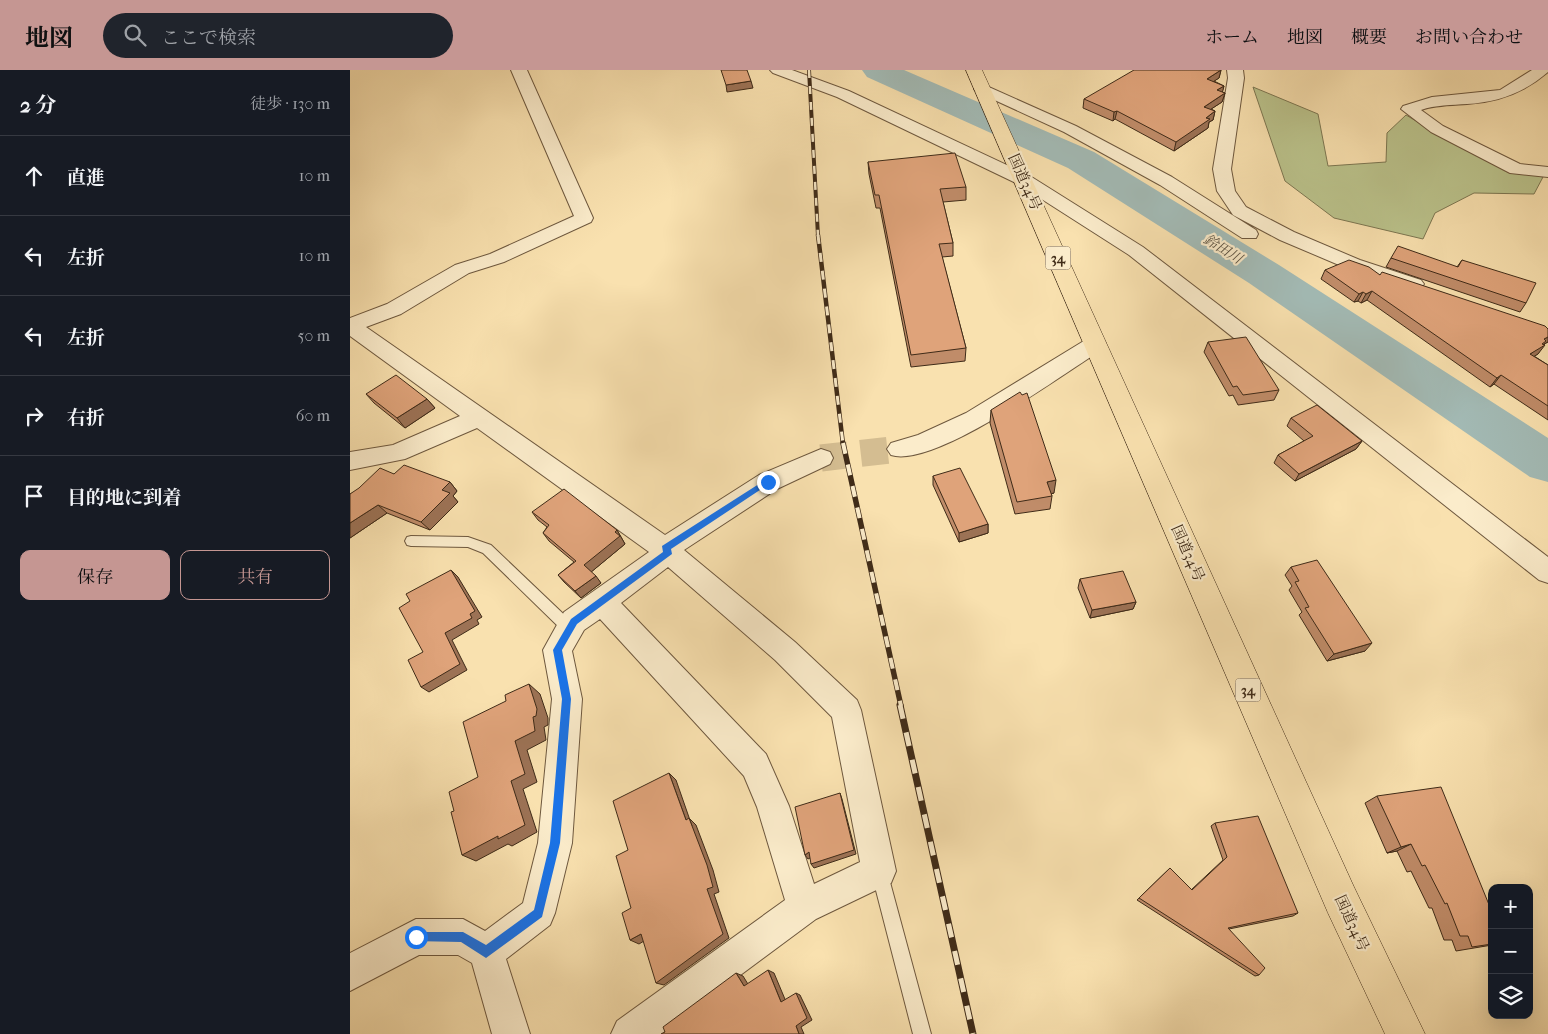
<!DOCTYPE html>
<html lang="ja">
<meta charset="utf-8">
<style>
:root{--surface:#171b24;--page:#20242c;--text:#f1f3f6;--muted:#9ea1a6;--line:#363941;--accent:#c59692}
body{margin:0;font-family:"IM FELL French Canon","Noto Serif JP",serif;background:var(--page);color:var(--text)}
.controls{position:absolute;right:15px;bottom:15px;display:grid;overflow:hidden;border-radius:10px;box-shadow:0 5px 20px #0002}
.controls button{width:45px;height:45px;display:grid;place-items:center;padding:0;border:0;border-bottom:1px solid var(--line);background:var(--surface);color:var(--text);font:25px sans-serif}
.stop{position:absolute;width:15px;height:15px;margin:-11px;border:4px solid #1a73e8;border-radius:50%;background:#fff}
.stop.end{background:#1a73e8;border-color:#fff;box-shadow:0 1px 5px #0008}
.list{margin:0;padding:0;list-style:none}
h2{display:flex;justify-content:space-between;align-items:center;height:65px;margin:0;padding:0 20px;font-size:21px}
h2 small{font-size:16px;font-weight:400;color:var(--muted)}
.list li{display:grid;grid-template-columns:32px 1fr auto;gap:15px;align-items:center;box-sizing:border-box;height:80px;padding:0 20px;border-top:1px solid var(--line)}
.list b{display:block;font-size:19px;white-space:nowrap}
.list em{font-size:16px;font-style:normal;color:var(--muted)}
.actions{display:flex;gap:10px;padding:15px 20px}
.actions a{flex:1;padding:11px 0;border:1px solid var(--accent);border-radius:10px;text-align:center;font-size:18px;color:var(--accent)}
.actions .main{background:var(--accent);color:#111}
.icon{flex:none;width:28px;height:28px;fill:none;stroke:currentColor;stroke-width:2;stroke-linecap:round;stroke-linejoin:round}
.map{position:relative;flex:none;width:1198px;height:964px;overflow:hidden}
header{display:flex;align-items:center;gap:30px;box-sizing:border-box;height:70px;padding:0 25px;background:var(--accent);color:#111}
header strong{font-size:24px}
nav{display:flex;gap:28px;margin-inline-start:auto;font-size:18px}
.search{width:350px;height:45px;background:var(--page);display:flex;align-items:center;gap:12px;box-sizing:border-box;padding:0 18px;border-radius:28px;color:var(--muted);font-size:19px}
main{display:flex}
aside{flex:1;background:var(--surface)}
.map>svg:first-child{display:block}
</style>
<header>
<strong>地図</strong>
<div class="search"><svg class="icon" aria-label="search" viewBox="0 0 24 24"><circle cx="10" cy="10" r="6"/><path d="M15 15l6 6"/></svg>ここで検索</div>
<nav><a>ホーム</a><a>地図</a><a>概要</a><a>お問い合わせ</a></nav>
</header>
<main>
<aside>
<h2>2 分<small>徒歩 · 130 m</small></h2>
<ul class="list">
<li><svg class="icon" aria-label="ahead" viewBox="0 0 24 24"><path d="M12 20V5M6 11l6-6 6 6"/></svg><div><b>直進</b></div><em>10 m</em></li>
<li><svg class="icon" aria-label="left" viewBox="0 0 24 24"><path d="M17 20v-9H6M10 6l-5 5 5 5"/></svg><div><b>左折</b></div><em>10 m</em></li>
<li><svg class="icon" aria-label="left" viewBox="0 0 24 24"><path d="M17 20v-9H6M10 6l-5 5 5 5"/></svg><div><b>左折</b></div><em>50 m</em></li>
<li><svg class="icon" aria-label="right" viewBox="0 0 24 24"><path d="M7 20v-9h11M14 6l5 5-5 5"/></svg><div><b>右折</b></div><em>60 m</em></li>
<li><svg class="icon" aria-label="arrive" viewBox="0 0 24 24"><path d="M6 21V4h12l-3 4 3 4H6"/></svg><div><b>目的地に到着</b></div></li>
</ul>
<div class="actions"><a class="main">保存</a><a>共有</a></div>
</aside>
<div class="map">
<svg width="1198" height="964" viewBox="0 0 1198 964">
<rect width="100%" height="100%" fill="#f9e1af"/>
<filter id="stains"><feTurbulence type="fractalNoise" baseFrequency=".004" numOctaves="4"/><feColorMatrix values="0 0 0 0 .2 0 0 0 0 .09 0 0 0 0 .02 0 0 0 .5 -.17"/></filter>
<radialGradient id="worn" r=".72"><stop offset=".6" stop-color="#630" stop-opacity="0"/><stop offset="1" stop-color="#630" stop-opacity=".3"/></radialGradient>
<path fill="#bbc38c" stroke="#7d7752" d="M903 17 968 44 978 96 1036 92 1037 63 1056 45C1098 70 1145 98 1193 107L1184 124 1124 123 1085 143 1073 169 984 148 935 111Z"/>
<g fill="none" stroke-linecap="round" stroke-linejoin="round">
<path fill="#a3bbb6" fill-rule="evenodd" d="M512 0H554L744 82 929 195 1198 368V412L1180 407 899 213 718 98 517 7Z"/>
<path stroke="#d4bd91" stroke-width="27" stroke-dasharray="27 13" stroke-linecap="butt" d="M471 388 549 379"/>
<g stroke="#6e583e" stroke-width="2">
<path id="lane" d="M61 466 118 467 141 475 225 555 227 559 225 563 220 565 215 563 133 483 118 477 61 476 57 475 55 471 57 467Z
M529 793 535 795 537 801 581 964H563L521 801 523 795Z"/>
</g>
<g stroke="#6e583e" stroke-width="2">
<path id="street" d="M161 0H177L243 148 241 152 154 192 119 203 51 244 16 257 315 465 409 405 471 379 480 382 483 388 480 394 427 419 334 480 445 572 507 630 511 640 546 801 541 813 466 849 311 964H261L267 951 435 830 407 737 394 706 250 549 234 560 222 581 232 629 222 773 205 843 200 855 156 889 180 964H142L122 893 108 885H69L0 921V883L66 849H113L135 861 173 833 188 773 202 629 193 580 214 542 299 482 127 358 55 389 0 400V382L43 375 110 346 0 266V248L37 234 105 195 140 184 224 146ZM318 497 425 590 482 647 510 792 464 814 439 736 416 684 271 533Z
M420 0H442L499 21 680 106 793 177 1198 487V513L1189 510 779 185 668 114 487 27 423 3Z
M877 0H893L894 8 881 99 885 121 896 137 944 162 1010 190 1071 210 1074 214 1071 218 1064 220 1057 218 996 198 930 170 883 145 867 121 863 99 878 8Z
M1182 0H1198V2C1174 23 1148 32 1117 34 1102 35 1085 35 1071 40L1093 56 1170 94 1198 97V107L1160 103 1081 62 1051 39 1053 36 1082 27 1150 20Z
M632 14 726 56 822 107 906 160 908 164 906 168H892L810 115 714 62 627 22 624 19Z
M745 267 753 269 756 274 753 279C713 304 584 399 541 385L537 379 541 373 568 365 616 343 737 269Z"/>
</g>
<g stroke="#3f2b18" stroke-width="1">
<path id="highway" d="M616 0H632L1004 817 1075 964H1035L978 843Z"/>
</g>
<use href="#lane" fill="#fbeccb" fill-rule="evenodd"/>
<use href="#street" fill="#fbeccb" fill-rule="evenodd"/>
<use href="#highway" fill="#f9e1af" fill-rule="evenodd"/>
<g stroke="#3f2b18" stroke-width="4">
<path id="rail-far3" d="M459 0 468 166"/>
</g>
<g stroke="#3f2b18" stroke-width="4.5">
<path id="rail-far2" d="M468 165 493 374"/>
</g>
<g stroke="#3f2b18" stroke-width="5.5">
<path id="rail-far1" d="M493 373 551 636"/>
</g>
<g stroke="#3f2b18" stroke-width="7">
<path id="rail" d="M550 635 623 964"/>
</g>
<use href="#rail-far3" stroke="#fbeccb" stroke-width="2.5" stroke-dasharray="8" stroke-linecap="butt"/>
<use href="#rail-far2" stroke="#fbeccb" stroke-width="3" stroke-dasharray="9" stroke-linecap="butt"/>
<use href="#rail-far1" stroke="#fbeccb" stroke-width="4" stroke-dasharray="11" stroke-linecap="butt"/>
<use href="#rail" stroke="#fbeccb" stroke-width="5" stroke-dasharray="14" stroke-linecap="butt"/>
</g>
<path fill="#c08c69" stroke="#3f2b18" d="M871 0 869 8 864 11 874 16 872 22 875 23 872 32 861 39 865 41 863 50 859 52 858 58 824 81 765 49 763 51 733 38 734 29Z
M518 92 616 117V130L593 132 603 173V186L592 187 616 278 615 291 561 297 530 138H526L519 104Z
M1041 188 1107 197 1112 190 1176 233 1170 242 1036 197Z
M975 200 1030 205 1198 259V272L1194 274 1188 284 1184 286 1198 295V350L1144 314 1140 317 1017 230 1011 233 1008 231 1004 232 971 209Z
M858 272 929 320 924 330 888 335 883 325 879 326 854 282Z
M16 324 77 329 85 338 55 358 24 333Z
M641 340 704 423 701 424 702 426 700 439 665 444 640 353Z
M941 348 1012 371 1006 379 945 411 924 393 928 385 954 371 937 356Z
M44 404 100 412 107 421 103 426 108 432 80 460 37 443 0 468V424Z
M583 406 638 454V463L609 472 583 415Z
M182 442 267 460 275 474 241 502 251 513 231 528 214 512 208 505 224 492 199 471 193 463 197 457 188 450Z
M941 497 1015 581 977 591 949 545 952 542 939 520 942 516 935 505Z
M730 509 786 532 783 539 740 548 728 518Z
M1027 726 1142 842V875L1106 881 1102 870H1094L1082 838H1079L1061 801 1057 802 1047 781 1037 783 1015 733Z
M865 753 948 843 943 846 879 859 909 905 905 906 787 830 820 798 841 820 873 790 861 756Z"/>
<path fill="#9c7255" stroke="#3f2b18" d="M871 0 869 8 855 17 857 9Z
M401 11 403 18 377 22 376 15Z
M874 16 872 24 867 20Z
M875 23 872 32 852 45 854 37Z
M767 41 765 49 763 51 764 42Z
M865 41 863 50 859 52 858 58 824 81 826 72 856 48Z
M1022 221 1017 230 1011 233 1016 224Z
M1013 222 1008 231 1004 232 1009 224Z
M1198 267V272L1194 274 1195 275 1188 284 1173 293 1194 269Z
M1151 305 1144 314 1140 317 1147 308Z
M77 329 85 338 55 358 47 348Z
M1012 371 1006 379 945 411 949 404Z
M706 410 704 423 695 425 697 412Z
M100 412 107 421 103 426 108 432 80 460 71 452 92 420Z
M28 435 37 443 0 468V453Z
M638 454V463L609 472V463Z
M267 460 275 474 240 503 234 495Z
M101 500 108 507 132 547 127 550 129 554 102 570 117 600 79 622 71 617 95 563 120 544Z
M246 506 251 513 231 528 225 521Z
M786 532 783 539 740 548 742 540Z
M1022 573 1015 581 977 591 984 584Z
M179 614 190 624 198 648V655L194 657 196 670 177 680 187 712 173 719 187 762 162 776 158 774 126 791 112 785 161 711 165 671Z
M319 703 326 710 342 756 336 750Z
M490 723 492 729 506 784 464 798 461 794Z
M339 748 346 755 363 800 369 822 364 824 379 868 314 915 306 913 357 819Z
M1061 774 1047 781 1037 783 1051 777Z
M459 782 462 787 458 789 455 785Z
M291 864 299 868 289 874 280 870Z
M418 900 424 903 437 934 431 932Z
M386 903 393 906 401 919 394 916Z
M446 923 450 925 462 950 451 957 454 964H449L446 956Z"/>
<path fill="#dfa37a" stroke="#3f2b18" d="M371 0H397L401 11 376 15Z
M784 0H871L857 9 874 16 867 20 875 23 854 37 865 41 856 48 860 49 826 72 767 41 764 42 734 29Z
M605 83 616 117 590 119 603 173 589 174 616 278 561 285 529 125H525L518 92Z
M1048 176 1108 197 1112 190 1186 213 1176 233 1041 188Z
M999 190 1019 197 1030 205 1032 202 1195 256 1198 259V267L1194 269 1196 271 1192 274 1195 275 1180 284 1198 295V336L1151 305 1147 308 1022 221 1016 224 1013 222 1009 224 975 200Z
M896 267 929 320 893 325 887 316 883 317 858 272Z
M46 305 77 329 47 348 16 324Z
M670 322 672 325 677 323 706 410 697 412 702 426 667 432 641 340Z
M967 335 1012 371 949 404 928 385 963 366 941 348Z
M54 395 100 412 92 420 100 423 71 452 28 435 0 453V424L9 418 30 398 44 404Z
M610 398 638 454 609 463 583 406Z
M214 419 267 460 265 462 270 466 234 495 246 506 225 521 208 505 226 491 193 463 199 455 182 442Z
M967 490 1022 573 984 584 955 538 959 537 945 512 949 511 941 497Z
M101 500 125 541 120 544 122 548 95 563 110 594 71 617 58 590 73 582 49 538 60 531 56 524Z
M773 501 786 532 742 540 730 509Z
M179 614 187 639 186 646 183 647 185 661 165 671 175 704 161 711 175 755 148 769V766L112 785 101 742 104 741 99 722 128 707 113 652 156 631 155 625Z
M319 703 336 750 339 748 357 795 363 817 357 819 373 864 306 913 291 864 280 870 272 843 281 838 266 786 278 780 263 731Z
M1091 717 1142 842V874L1122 877 1118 866H1110L1097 833 1095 834 1075 795 1072 796 1061 774 1051 777 1027 726Z
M490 723 504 780 461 794 459 782 455 785 445 737Z
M908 746 948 843 878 858 915 898 909 905 789 828 820 798 842 820 877 787 865 753Z
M418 900 431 932 446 923 457 948 446 956 449 964H311L315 962 313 957 386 903 394 916Z"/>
<path fill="#1a73e8" d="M415 410 422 412 321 479 322 484 227 554 212 580 221 629 210 773 192 847 136 888 111 872 62 871V863L66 862H113L136 875 184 840 200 773 212 629 203 580 221 549 313 482 312 476Z"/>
<g text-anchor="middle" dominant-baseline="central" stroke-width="4.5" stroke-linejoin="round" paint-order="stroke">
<g font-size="14" font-style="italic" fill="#584f40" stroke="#fbeccb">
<text transform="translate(873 179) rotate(32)">鈴田川</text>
</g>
<g fill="#fbeccb" stroke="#77654e" stroke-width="1">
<rect x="695.5" y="176.5" width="25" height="23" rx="4"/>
<rect x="885.5" y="608.5" width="25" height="23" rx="4"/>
</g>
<g font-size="14" font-weight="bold" fill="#3f2b18">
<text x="708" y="188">34</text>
<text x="898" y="620">34</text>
</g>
<g font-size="15" fill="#3f2b18" stroke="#fbeccb">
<text transform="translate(675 112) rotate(66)">国道34号</text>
<text transform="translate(838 483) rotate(66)">国道34号</text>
<text transform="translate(1002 853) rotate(65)">国道34号</text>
</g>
</g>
<rect width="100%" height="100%" filter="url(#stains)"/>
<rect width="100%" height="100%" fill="url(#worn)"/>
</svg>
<div class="controls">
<button>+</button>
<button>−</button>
<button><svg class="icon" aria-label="layers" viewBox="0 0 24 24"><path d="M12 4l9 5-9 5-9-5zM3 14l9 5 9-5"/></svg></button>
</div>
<div class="stop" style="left:66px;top:867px"></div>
<div class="stop end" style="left:418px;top:412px"></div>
</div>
</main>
